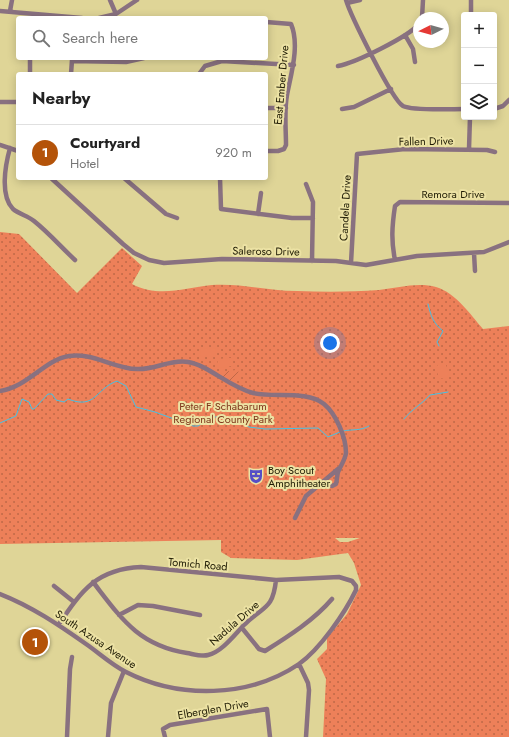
<!DOCTYPE html>
<meta charset="utf-8">
<style>
:root{--surface:#fff;--page:#f2f2f2;--text:#222;--muted:#767676;--line:#e0e0e0;--accent:#b45309}
body{margin:0;font-family:Jost,sans-serif;background:var(--page);color:var(--text)}
.controls{position:absolute;right:12px;top:12px;display:grid;overflow:hidden;border-radius:4px;box-shadow:0 2px 10px #0003}
.controls button{width:36px;height:36px;display:grid;place-items:center;padding:0;border:0;border-bottom:1px solid var(--line);background:var(--surface);color:var(--text);font:20px sans-serif}
.compass{position:absolute;left:413px;top:12px;width:36px;height:36px;border-radius:50%;background:var(--surface);box-shadow:0 2px 10px #0003;rotate:264deg}
.you{position:absolute;left:330px;top:343px;width:14px;height:14px;margin:-10px;border:3px solid #fff;border-radius:50%;background:#1a73e8;box-shadow:0 0 0 6px #1a73e833}
.badge{display:grid;place-items:center;width:26px;height:26px;border-radius:50%;background:var(--accent);color:#fff;font-size:13px;font-weight:700}
.pin{position:absolute;translate:-50% -50%;border:2px solid #fff;box-shadow:0 1px 4px #0006}
.list{margin:0;padding:0;list-style:none}
h2{display:flex;justify-content:space-between;align-items:center;height:52px;margin:0;padding:0 16px;font-size:17px}
h2 small{font-size:13px;font-weight:400;color:var(--muted)}
.list li{display:grid;grid-template-columns:26px 1fr auto;gap:12px;align-items:center;box-sizing:border-box;height:56px;padding:0 16px;border-top:1px solid var(--line)}
.list b{display:block;font-size:15px;white-space:nowrap}
.list p{margin:0;font-size:13px;white-space:nowrap;color:var(--muted)}
.list em{font-size:13px;font-style:normal;color:var(--muted)}
.icon{flex:none;width:22px;height:22px;fill:none;stroke:currentColor;stroke-width:2;stroke-linecap:round;stroke-linejoin:round}
.map{position:relative;flex:none;width:509px;height:737px;overflow:hidden}
.search{position:absolute;background:var(--surface);box-shadow:0 2px 10px #0003;left:16px;top:16px;width:252px;height:44px;display:flex;align-items:center;gap:10px;box-sizing:border-box;padding:0 14px;border-radius:4px;color:var(--muted);font-size:15px}
.panel{position:absolute;background:var(--surface);box-shadow:0 2px 10px #0003;left:16px;top:72px;width:252px;height:108px;border-radius:4px}
.map>svg:first-child{display:block}
</style>
<div class="map">
<svg width="509" height="737" viewBox="0 0 509 737">
<defs>
<pattern id="grass-dots" width="8" height="8" patternUnits="userSpaceOnUse"><rect width="8" height="8" fill="#ed8059"/><path d="M2 2h.1M6 6h.1" fill="none" stroke="#bf6847" stroke-width="1.8" stroke-linecap="round"/></pattern>
<pattern id="garden-furrows" width="10" height="10" patternUnits="userSpaceOnUse"><rect width="10" height="10" fill="#ed8059"/><path d="M-1 1l2-2M0 10L10 0M9 11l2-2" fill="none" stroke="#bf6847"/></pattern>
</defs>
<rect width="100%" height="100%" fill="#dfd597"/>
<path fill="url(#grass-dots)" fill-rule="evenodd" d="M0 232 19 234 77 293 122 248 142 266 132 284C159 298 184 288 212 285 242 283 268 291 297 291 324 292 352 292 379 290 398 288 417 282 436 287 456 293 470 314 483 329L509 326V737H323L326 679 317 659 327 649V638L347 614 361 585 354 563 348 553 297 560 231 558 221 552V540L0 544ZM335 538H360L348 542H340Z"/>
<path fill="url(#garden-furrows)" d="M236 370 242 374 240 379H235L232 383 218 375 223 372Z"/>
<path fill="#ed8059" d="M214 348 216 349 215 356H200L201 349Z
M231 358 233 359 232 366 219 368 217 366 218 359Z
M439 363 446 365 449 374 446 379 439 378 436 368Z"/>
<g fill="none" stroke-linecap="round" stroke-linejoin="round">
<path stroke="#46c2e5" stroke-width="1" d="M428 304C431 316 433 323 443 331L437 342 439 346
M404 419C412 409 422 404 430 395L448 392
M0 423 16 416 22 399 29 402 32 409H34L48 394H52L56 400 64 402 68 399C96 410 95 389 117 381L126 386 136 407 155 412 193 426H198L212 417H219L229 420H235L249 427 265 429 318 428 328 437 340 432
M343 431C353 429 361 431 369 426"/>
<path stroke="#897180" stroke-width="4.5" d="M110 0 116 14
M346 0C350 14 392 100 403 106 413 111 451 109 464 109
M347 3 360 0
M0 11 82 18
M10 11 12 0
M471 15V0
M99 18 116 14 137 0
M422 18 423 0
M266 22 291 24C300 45 291 74 287 95 284 111 286 129 286 145L284 149 278 151H266
M405 35 413 49 415 62
M72 61 126 62 144 58
M338 66C355 63 408 37 419 24
M30 74V58
M71 74 72 60
M199 74 205 66 222 61 294 65
M0 102H18
M266 108H286
M342 109 354 107 391 89
M494 109 503 106 509 100
M0 145 18 151
M10 148C5 166 0 196 13 209 19 214 28 216 34 221 49 233 61 247 75 260
M469 149 470 117
M51 178 123 244 134 253 149 260 164 263 222 259 336 261 366 265 417 256 484 252 509 242
M124 178 166 214 177 218
M220 178 221 209 292 218H313
M306 184 313 202 312 261
M258 214 261 193
M474 253 475 271
M395 260C391 241 392 226 395 206L400 202 509 203
M351 263 357 154 405 149 487 150 495 152
M0 391C28 387 44 360 69 356 92 352 115 369 137 369 155 370 170 359 188 362 208 365 229 387 253 393 274 398 307 390 324 404 336 414 346 437 346 453 345 460 341 465 338 472 337 476 337 480 336 484L332 486 325 483 320 485
M295 518 306 496 338 469
M93 582C121 618 138 645 187 653 193 654 202 657 208 655 222 652 235 634 245 624 264 606 273 609 276 580
M54 586 74 602
M0 594C31 606 59 625 86 644 99 653 112 665 126 672 179 699 249 698 299 664 320 649 345 613 356 590V586L352 581 339 577 276 580 141 567C97 569 82 590 59 624
M119 615 138 605 153 606 200 615
M242 628 259 649 265 651C289 636 314 620 332 599
M299 664 308 683 309 690 306 737
M67 737 70 669 72 657
M108 737 111 703 124 671
M165 737 163 729 170 725 267 709 270 737"/>
</g>
<defs>
<g id="theatre-bare" transform="scale(1.2)"><path d="M-5-5.5Q0-4 5-5.5V0Q5 5 0 6Q-5 5-5 0ZM-3.3-2.5H-1v1.5H-3.3ZM1-2.5H3.3v1.5H1ZM-2.8 1Q0 5.5 2.8 1Z" fill="#554ec6" stroke="#ece2a4" stroke-width="2.5" paint-order="stroke"/></g>
</defs>
<g fill-rule="evenodd">
<use href="#theatre-bare" x="256" y="476"/>
</g>
<g text-anchor="middle" dominant-baseline="central" stroke-width="4" stroke-linejoin="round" paint-order="stroke">
<g font-size="11" fill="#1f1b04" stroke="#ece2a4">
<text transform="translate(281 85) rotate(-85)">East Ember Drive</text>
<text transform="translate(426 141) rotate(-1)">Fallen Drive</text>
<text x="453" y="194">Remora Drive</text>
<text transform="translate(345 208) rotate(-87)">Candela Drive</text>
<text transform="translate(266 251) rotate(1)">Saleroso Drive</text>
<text transform="translate(198 564) rotate(5)">Tomich Road</text>
<text transform="translate(234 623) rotate(-41)">Nadula Drive</text>
<text transform="translate(96 639) rotate(34)">South Azusa Avenue</text>
<text transform="translate(213 709) rotate(-10)">Elberglen Drive</text>
</g>
<g font-size="11" fill="#7f381d" stroke="#ece2a4">
<text x="223" y="406">Peter F Schabarum<tspan x="223" dy="13">Regional County Park</tspan></text>
</g>
<g font-size="11" fill="#1f1b04" stroke="#ece2a4" text-anchor="start">
<text x="268" y="470">Boy Scout<tspan x="268" dy="13">Amphitheater</tspan></text>
</g>
</g>
</svg>
<div class="controls">
<button>+</button>
<button>−</button>
<button><svg class="icon" aria-label="layers" viewBox="0 0 24 24"><path d="M12 4l9 5-9 5-9-5zM3 14l9 5 9-5"/></svg></button>
</div>
<svg class="compass" viewBox="-18 -18 36 36"><path d="M0-13l5 13h-10z" fill="#e53935"/><path d="M0 13l5-13h-10z" fill="#767676"/></svg>
<div class="you"></div>
<div class="pin badge" style="left:35px;top:642px">1</div>
<div class="search"><svg class="icon" aria-label="search" viewBox="0 0 24 24"><circle cx="10" cy="10" r="6"/><path d="M15 15l6 6"/></svg>Search here</div>
<section class="panel">
<h2>Nearby<small></small></h2>
<ul class="list">
<li><span class="badge">1</span><div><b>Courtyard</b><p>Hotel</p></div><em>920 m</em></li>
</ul>
</section>
</div>
